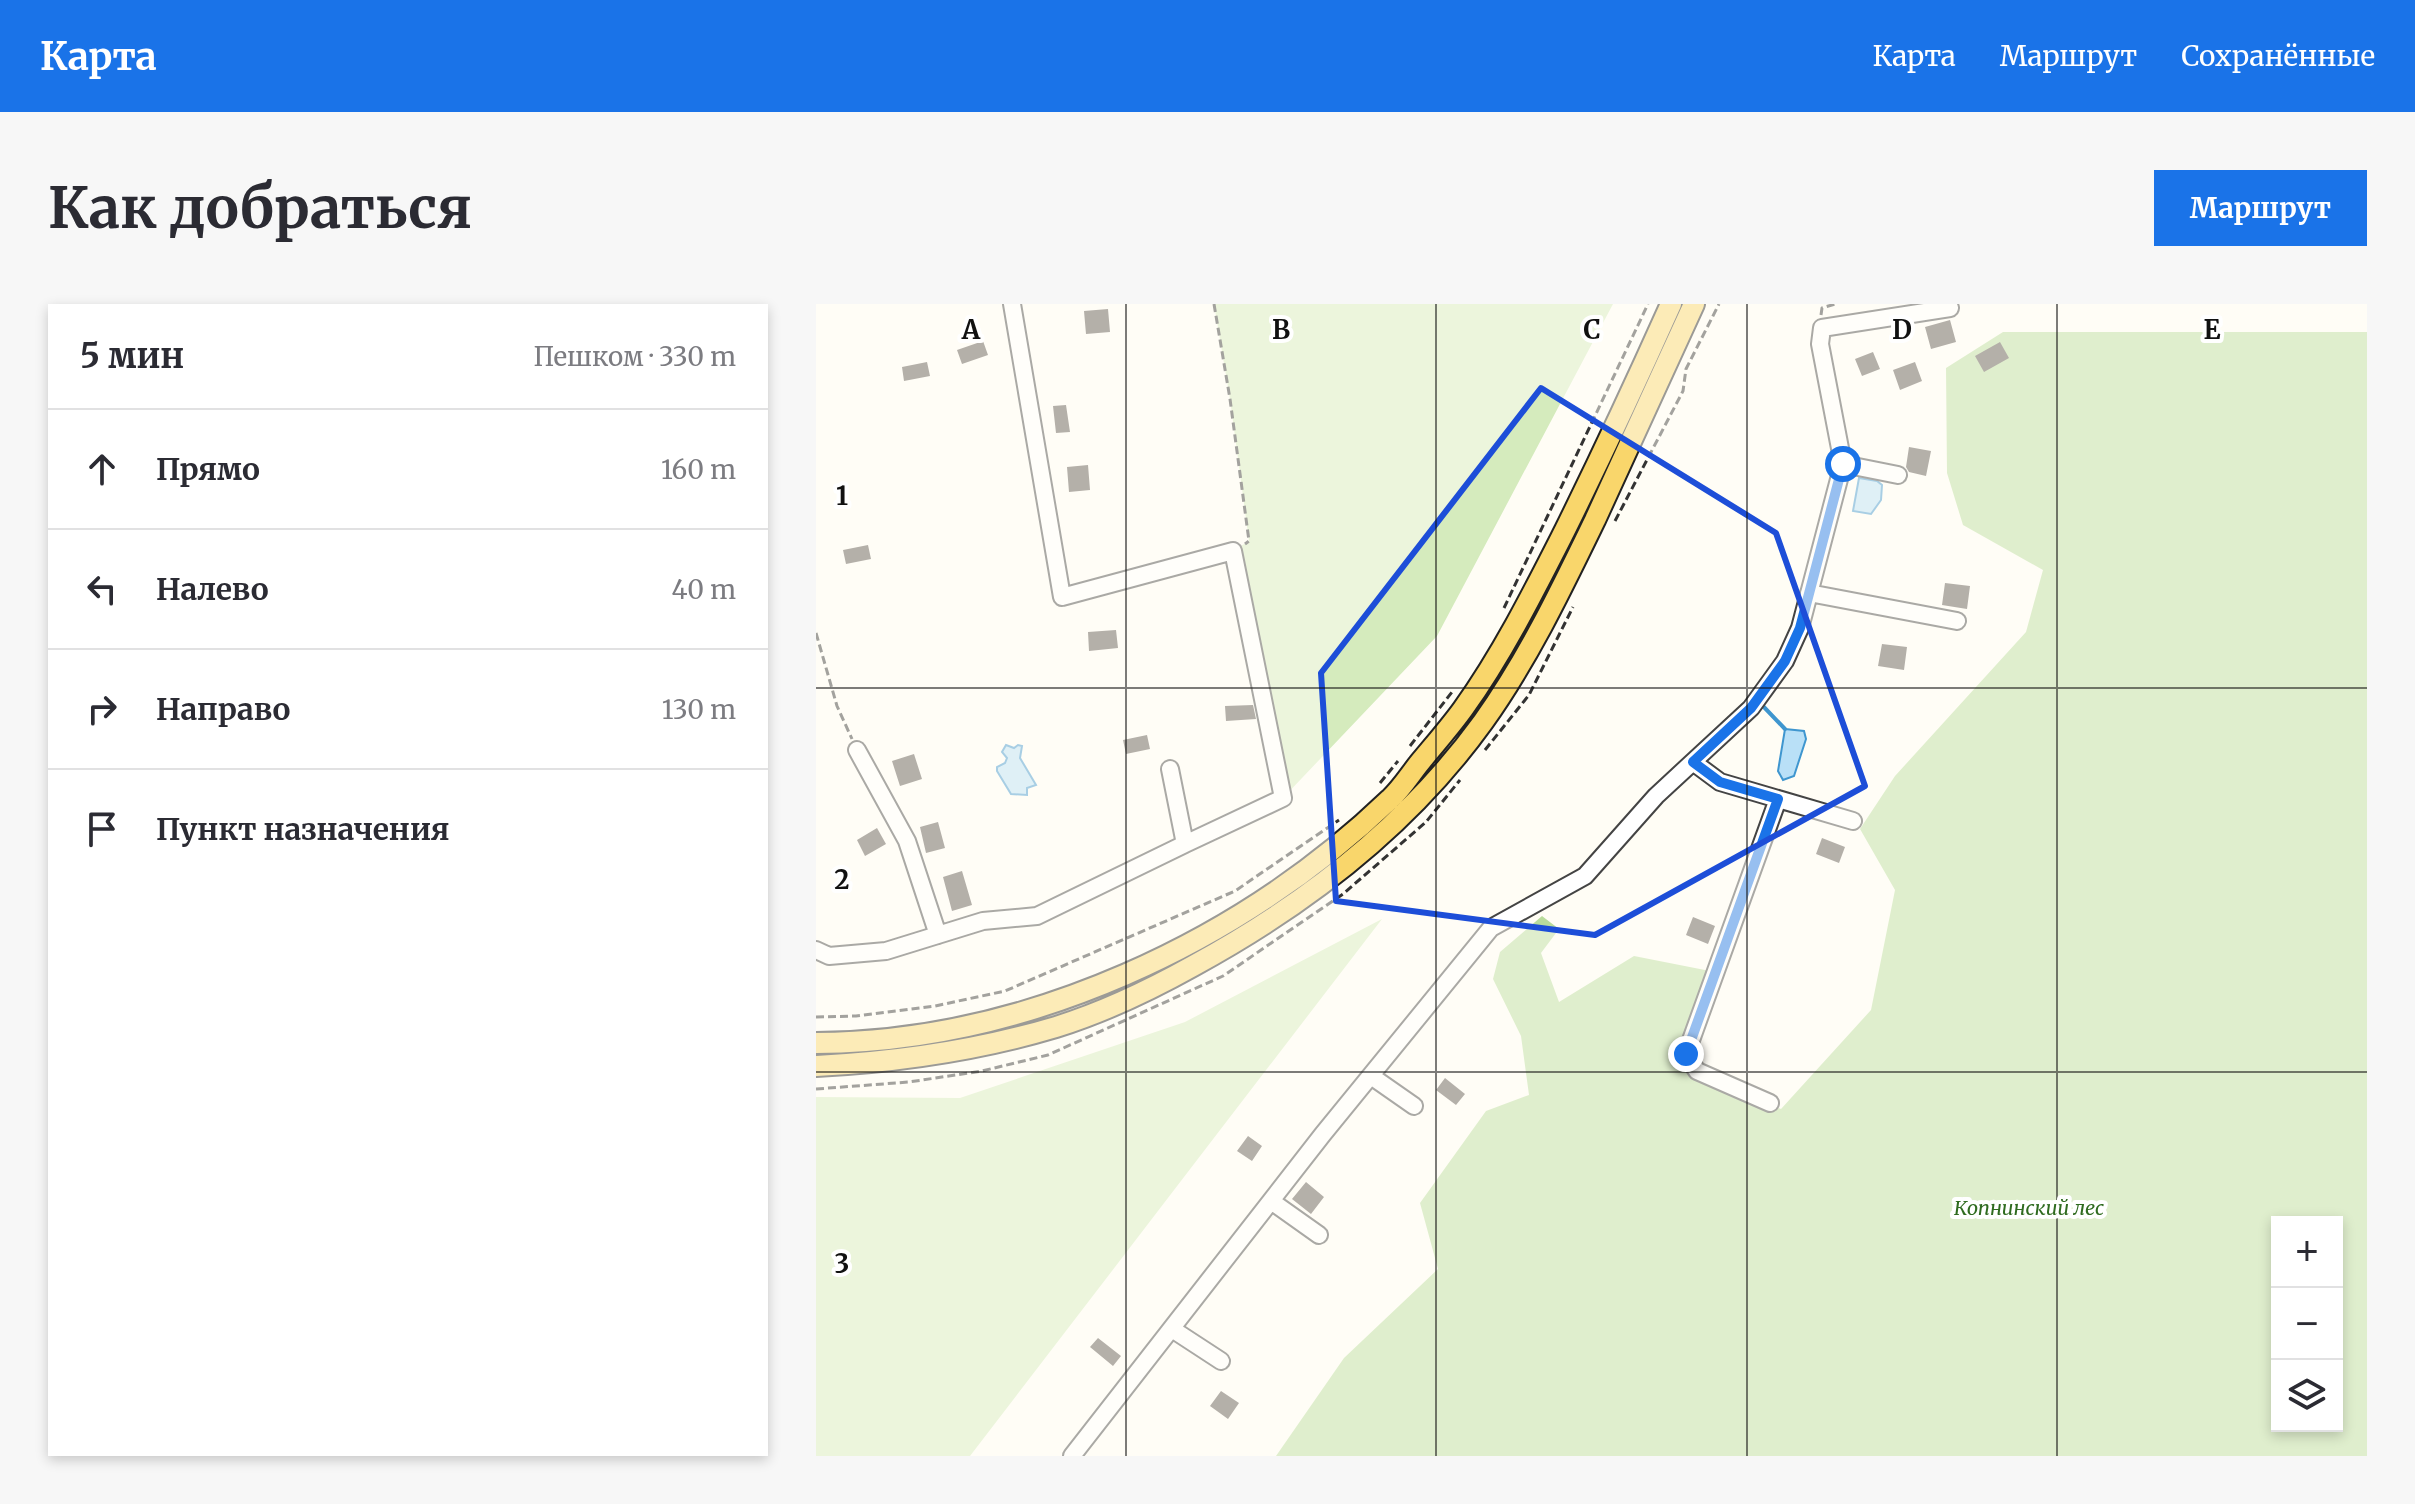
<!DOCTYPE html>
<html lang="ru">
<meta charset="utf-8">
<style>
:root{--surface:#fff;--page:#f7f7f7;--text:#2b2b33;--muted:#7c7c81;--line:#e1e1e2;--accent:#1a73e8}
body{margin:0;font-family:Merriweather,serif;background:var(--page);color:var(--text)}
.controls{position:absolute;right:24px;bottom:24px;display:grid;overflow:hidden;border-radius:0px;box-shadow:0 4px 12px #0003}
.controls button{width:72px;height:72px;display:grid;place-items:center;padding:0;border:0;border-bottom:2px solid var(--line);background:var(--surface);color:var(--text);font:40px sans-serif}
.stop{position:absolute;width:24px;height:24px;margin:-18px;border:6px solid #1a73e8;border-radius:50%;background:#fff}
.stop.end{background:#1a73e8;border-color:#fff;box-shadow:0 2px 8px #0008}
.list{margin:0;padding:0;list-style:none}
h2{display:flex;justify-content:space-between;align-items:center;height:104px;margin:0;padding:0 32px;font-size:34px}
h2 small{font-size:26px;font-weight:400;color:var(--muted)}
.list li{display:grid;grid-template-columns:52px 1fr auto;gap:24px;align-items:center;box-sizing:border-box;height:120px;padding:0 32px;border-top:2px solid var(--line)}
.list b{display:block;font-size:30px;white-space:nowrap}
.list em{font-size:26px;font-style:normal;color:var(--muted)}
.icon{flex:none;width:44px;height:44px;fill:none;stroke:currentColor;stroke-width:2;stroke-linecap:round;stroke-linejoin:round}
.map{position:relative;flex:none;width:1551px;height:1152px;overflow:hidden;border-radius:0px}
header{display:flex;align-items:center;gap:48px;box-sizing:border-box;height:112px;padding:0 40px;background:var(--accent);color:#fff}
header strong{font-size:38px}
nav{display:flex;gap:44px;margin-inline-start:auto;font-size:28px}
.intro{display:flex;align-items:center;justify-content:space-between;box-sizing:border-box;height:192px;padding:0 48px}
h1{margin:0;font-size:56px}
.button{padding:20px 36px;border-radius:0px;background:var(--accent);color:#fff;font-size:28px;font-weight:700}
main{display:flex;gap:48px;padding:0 48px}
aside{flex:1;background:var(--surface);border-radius:0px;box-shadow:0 4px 12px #0003}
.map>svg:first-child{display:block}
</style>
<header>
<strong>Карта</strong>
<nav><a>Карта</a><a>Маршрут</a><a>Сохранённые</a></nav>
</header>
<div class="intro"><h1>Как добраться</h1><a class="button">Маршрут</a></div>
<main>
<aside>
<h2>5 мин<small>Пешком · 330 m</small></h2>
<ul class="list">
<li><svg class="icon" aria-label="ahead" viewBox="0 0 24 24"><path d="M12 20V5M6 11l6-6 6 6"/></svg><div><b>Прямо</b></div><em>160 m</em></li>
<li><svg class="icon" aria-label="left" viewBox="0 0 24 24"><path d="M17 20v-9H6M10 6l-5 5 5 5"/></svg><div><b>Налево</b></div><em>40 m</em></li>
<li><svg class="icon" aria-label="right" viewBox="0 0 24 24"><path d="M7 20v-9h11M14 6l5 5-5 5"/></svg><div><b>Направо</b></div><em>130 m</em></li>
<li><svg class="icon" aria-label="arrive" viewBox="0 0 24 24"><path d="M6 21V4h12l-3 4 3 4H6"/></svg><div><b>Пункт назначения</b></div></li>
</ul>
</aside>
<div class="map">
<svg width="1551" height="1152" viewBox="0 0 1551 1152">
<rect width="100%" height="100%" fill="#fffdf5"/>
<path fill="#d5ebbd" d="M398 0H797L621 332 467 494 417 247 433 237 414 95Z
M566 615 154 1152H0V793L144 794 369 718Z"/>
<path fill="#b9dc9c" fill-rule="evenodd" d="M1187 28H1551V1152H460L528 1054 622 965 604 899 670 807 713 791 705 732 677 675 684 648 726 612 743 625 725 649 743 698 818 652 894 667 862 764 965 805 1055 706 1079 586 1044 525 1079 472 1210 328 1227 266 1147 221 1131 169 1130 64ZM1461 918H1521V1122H1461Z"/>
<path fill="#b9e0f7" stroke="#3f96cf" stroke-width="2" d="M1043 174 1061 177 1066 181 1065 196 1055 210 1037 207Z
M969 425 988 427 990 435 978 472 967 476 962 467Z
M190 441 198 444 202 441 206 442 204 454 220 481 211 484V491L195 490 181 467V463L189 459 191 454 186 448Z"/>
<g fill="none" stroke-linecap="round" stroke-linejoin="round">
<path stroke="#3f96cf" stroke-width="4" d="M946 401 969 425"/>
</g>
<path fill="#5a524d" d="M292 5 294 28 270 30 268 7Z
M1134 16 1140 38 1115 45 1109 23Z
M167 37 172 51 146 60 141 46Z
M1184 38 1193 54 1168 68 1159 52Z
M1057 48 1064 65 1046 72 1039 55Z
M111 58 114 72 88 77 86 63Z
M1099 58 1106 77 1084 86 1077 66Z
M250 101 254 128 240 129 237 102Z
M1093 143 1115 147 1110 172 1093 168 1090 163Z
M272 161 274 186 253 188 251 163Z
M52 241 55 255 30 260 27 246Z
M1129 279 1154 282 1151 305 1126 301Z
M300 326 302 344 273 347 272 328Z
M1066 340 1091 343 1088 366 1062 362Z
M437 401 440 415 410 417 409 402Z
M331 431 334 445 310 450 307 436Z
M98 450 106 475 84 482 76 457Z
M122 518 129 544 110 549 104 523Z
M61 524 70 540 49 552 41 536Z
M1006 534 1029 543 1023 559 1000 550Z
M146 567 156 601 136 607 127 573Z
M877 613 899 622 892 640 870 631Z
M629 774 649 790 640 801 620 786Z
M432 832 446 842 436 857 421 847Z
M490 878 508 893 495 910 476 895Z
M282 1034 305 1052 297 1062 274 1043Z
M405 1087 423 1099 412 1115 394 1102Z"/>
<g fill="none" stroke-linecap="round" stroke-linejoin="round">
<g stroke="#444" stroke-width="20">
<path id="minor" d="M196 0 246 293 417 247 467 494 369 540
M1027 160 1082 171
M993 289 1141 317
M41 446 91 537 122 631
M877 458 904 478 1037 517
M0 646 13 652 70 647 167 617 221 612 369 540 354 465
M555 772 598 802
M954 799 881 767 870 750 962 495
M455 897 503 931
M356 1025 405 1057
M256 1152 507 830 675 624 769 572 840 492 935 404 969 357 984 324 1027 160 1004 40 1006 24 1134 4"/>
</g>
<g stroke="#222" stroke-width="24">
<path id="major" d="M0 739C209 738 424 639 574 495 586 484 595 469 605 457 619 440 634 423 647 405 687 349 718 287 749 226 786 151 821 76 855 0
M0 762C81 758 163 746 240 723 288 708 334 686 377 662 489 601 592 522 667 418 712 355 745 286 779 216 812 144 845 72 878 0"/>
</g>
<path stroke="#333" stroke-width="3" stroke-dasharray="8 4" stroke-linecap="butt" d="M398 0 414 95 433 237 429 240
M1005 11 1006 4 1019 0
M799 217 867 87 870 65 903 0
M688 304 832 0
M0 329 21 402 36 435
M594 442 636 388
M669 446 713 391 757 303
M564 479 582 457
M0 713 40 712 119 702 189 687 419 587 523 516
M0 785 93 778 166 767 232 751 407 672 527 590 610 518 644 476"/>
<use href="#minor" stroke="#fff" stroke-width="16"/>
<use href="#major" stroke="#f9d66b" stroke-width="20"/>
</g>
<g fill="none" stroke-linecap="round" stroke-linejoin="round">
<path stroke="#1a73e8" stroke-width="10" d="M870 750 962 495 904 478 877 458 935 404 969 357 984 324 1027 160"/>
</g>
<path d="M0 0H1551V1152H0ZM725 84 960 229 1049 482 779 631 520 597 505 369Z" fill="#fffdf5" fill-opacity=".55" fill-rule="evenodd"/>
<path fill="none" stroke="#1d4ed8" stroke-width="6" stroke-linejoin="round" d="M725 84 960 229 1049 482 779 631 520 597 505 369Z"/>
<path fill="none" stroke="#111" stroke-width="2" stroke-opacity="0.55" d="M310 0V1152M620 0V1152M931 0V1152M1241 0V1152M0 384H1551M0 768H1551"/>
<g text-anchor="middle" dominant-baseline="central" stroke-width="8" stroke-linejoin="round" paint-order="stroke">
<g font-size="20" font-style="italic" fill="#2f6b1f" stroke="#fff">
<text x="1213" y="903">Копнинский лес</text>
</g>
</g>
<g font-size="26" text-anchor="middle" font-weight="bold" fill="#111" stroke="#fff" stroke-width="8" stroke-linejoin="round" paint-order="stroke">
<text x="155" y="35">A</text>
<text x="465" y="35">B</text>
<text x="776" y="35">C</text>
<text x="1086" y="35">D</text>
<text x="1396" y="35">E</text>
<text x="26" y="201">1</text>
<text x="26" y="585">2</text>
<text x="26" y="969">3</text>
</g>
</svg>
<div class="controls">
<button>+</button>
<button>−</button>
<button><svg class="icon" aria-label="layers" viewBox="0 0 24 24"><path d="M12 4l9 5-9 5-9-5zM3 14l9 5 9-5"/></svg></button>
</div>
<div class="stop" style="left:1027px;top:160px"></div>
<div class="stop end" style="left:870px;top:750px"></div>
</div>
</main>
